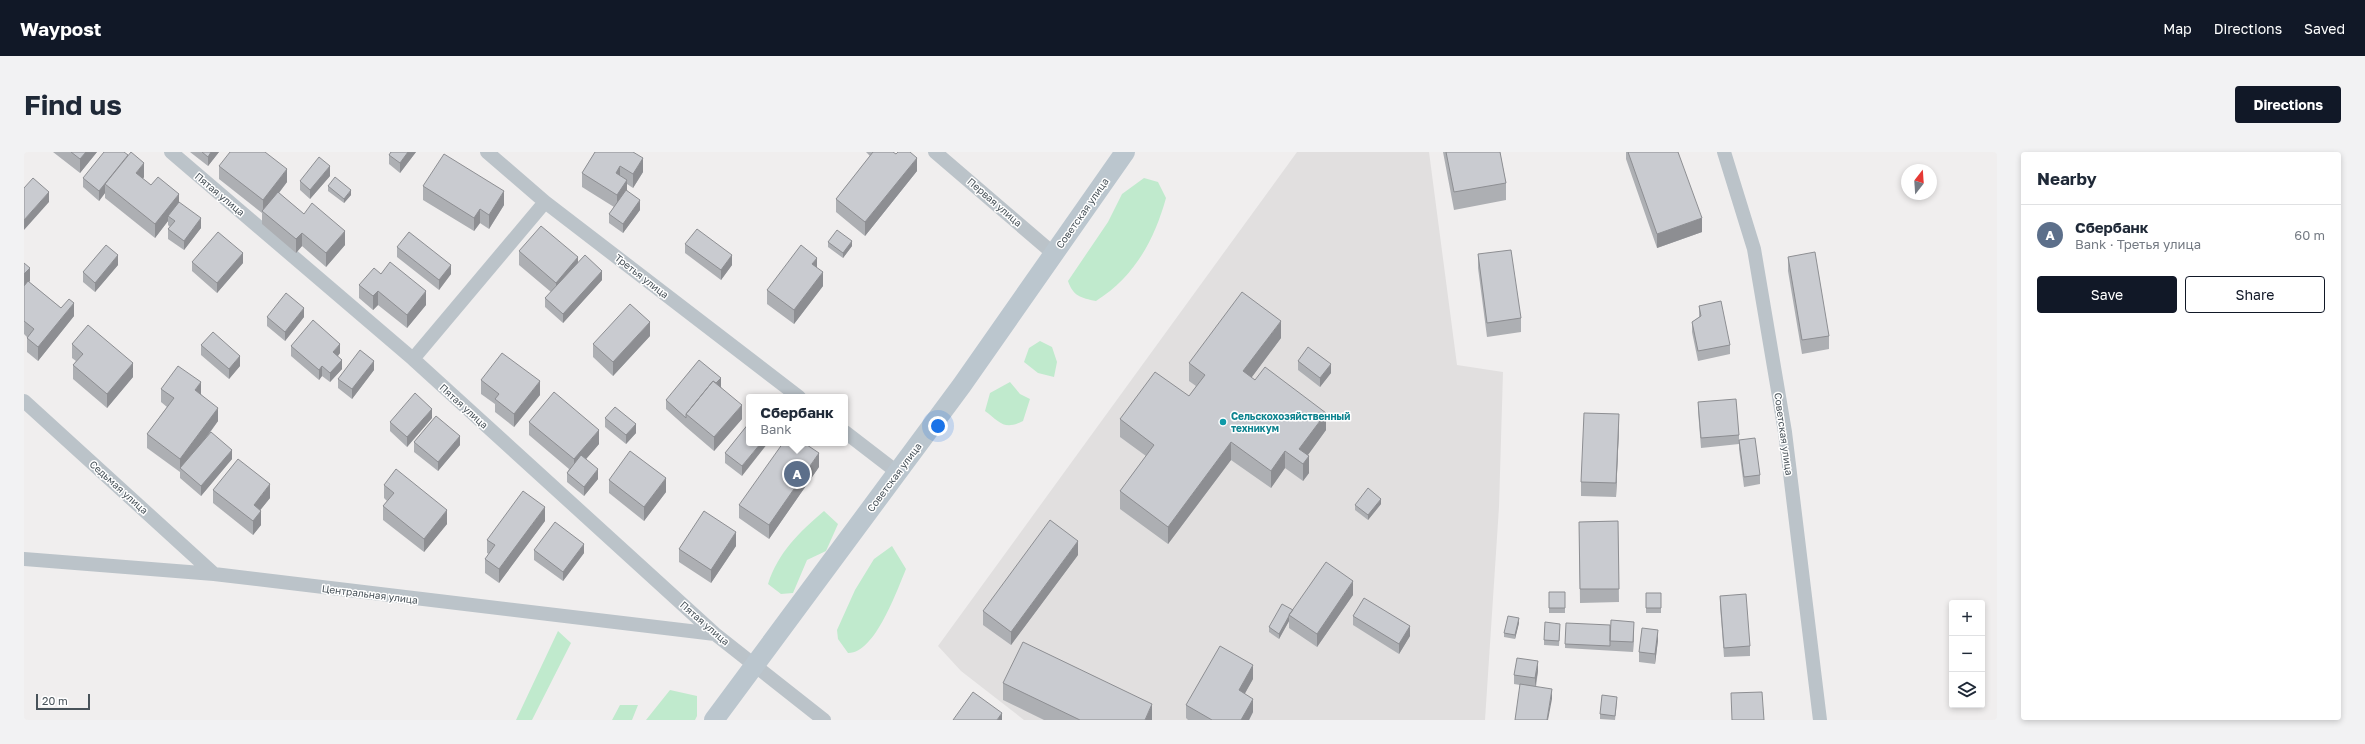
<!DOCTYPE html>
<meta charset="utf-8">
<style>
:root{--surface:#fff;--page:#f2f2f3;--text:#1f2937;--muted:#747a83;--line:#e0e1e3;--accent:#111827}
body{margin:0;font-family:"Golos Text",sans-serif;background:var(--page);color:var(--text)}
.controls{position:absolute;right:12px;bottom:12px;display:grid;overflow:hidden;border-radius:4px;box-shadow:0 2px 6px #0003}
.controls button{width:36px;height:36px;display:grid;place-items:center;padding:0;border:0;border-bottom:1px solid var(--line);background:var(--surface);color:var(--text);font:20px sans-serif}
.compass{position:absolute;left:1877px;top:12px;width:36px;height:36px;border-radius:50%;background:var(--surface);box-shadow:0 2px 6px #0003;rotate:17deg}
.scale{position:absolute;left:12px;bottom:10px;width:54px;box-sizing:border-box;padding-left:4px;border:2px solid #485259;border-top:0;font-size:11px;line-height:14px;white-space:nowrap;color:#485259;-webkit-text-stroke:3px #fff;paint-order:stroke}
.you{position:absolute;left:914px;top:274px;width:14px;height:14px;margin:-10px;border:3px solid #fff;border-radius:50%;background:#1a73e8;box-shadow:0 0 0 6px #1a73e833}
.badge{display:grid;place-items:center;width:26px;height:26px;border-radius:50%;background:var(--accent);color:#fff;font-size:13px;font-weight:700}
.pin{position:absolute;translate:-50% -50%;border:2px solid #fff;box-shadow:0 1px 4px #0006}
.popup{position:absolute;left:722px;top:242px;width:102px;height:52px;box-sizing:border-box;display:grid;place-content:center;border-radius:4px;background:var(--surface);filter:drop-shadow(0 1px 3px #0005);font-size:13px;white-space:nowrap;color:var(--muted)}
.popup b{font-size:15px;color:var(--text)}
.popup::after{content:'';position:absolute;left:50%;top:100%;margin-left:-8px;border:8px solid transparent;border-top-color:var(--surface)}
.list{margin:0;padding:0;list-style:none}
h2{display:flex;justify-content:space-between;align-items:center;height:52px;margin:0;padding:0 16px;font-size:17px}
h2 small{font-size:13px;font-weight:400;color:var(--muted)}
.list li{display:grid;grid-template-columns:26px 1fr auto;gap:12px;align-items:center;box-sizing:border-box;height:60px;padding:0 16px;border-top:1px solid var(--line)}
.list b{display:block;font-size:15px;white-space:nowrap}
.list p{margin:0;font-size:13px;white-space:nowrap;color:var(--muted)}
.list em{font-size:13px;font-style:normal;color:var(--muted)}
.actions{display:flex;gap:8px;padding:12px 16px}
.actions a{flex:1;padding:9px 0;border:1px solid var(--accent);border-radius:4px;text-align:center;font-size:14px;color:var(--accent)}
.actions .main{background:var(--accent);color:#fff}
.icon{flex:none;width:22px;height:22px;fill:none;stroke:currentColor;stroke-width:2;stroke-linecap:round;stroke-linejoin:round}
.map{position:relative;flex:none;width:1973px;height:568px;overflow:hidden;border-radius:4px}
header{display:flex;align-items:center;gap:24px;box-sizing:border-box;height:56px;padding:0 20px;background:var(--accent);color:#fff}
header strong{font-size:19px}
nav{display:flex;gap:22px;margin-inline-start:auto;font-size:14px}
.intro{display:flex;align-items:center;justify-content:space-between;box-sizing:border-box;height:96px;padding:0 24px}
h1{margin:0;font-size:28px}
.button{padding:10px 18px;border-radius:4px;background:var(--accent);color:#fff;font-size:14px;font-weight:700}
main{display:flex;gap:24px;padding:0 24px}
aside{flex:1;background:var(--surface);border-radius:4px;box-shadow:0 2px 6px #0003}
.map>svg:first-child{display:block}
</style>
<header>
<strong>Waypost</strong>
<nav><a>Map</a><a>Directions</a><a>Saved</a></nav>
</header>
<div class="intro"><h1>Find us</h1><a class="button">Directions</a></div>
<main>
<div class="map">
<svg width="1973" height="568" viewBox="0 0 1973 568">
<rect width="100%" height="100%" fill="#f0eeee"/>
<path fill="#e1dfdf" d="M1273 0H1405L1433 213 1479 220 1475 355 1461 568H1000L937 519 914 494Z"/>
<path fill="#c0eacd" d="M1120 26 1134 30 1142 46C1130 89 1110 125 1072 149 1057 146 1049 144 1044 129L1084 70 1098 42Z
M1016 189 1028 195 1033 210 1030 225 1014 221 1000 210 1005 196Z
M986 230 996 242 1006 247 999 269C980 279 976 270 961 259L966 241Z
M800 359 814 372 802 399 783 408 769 441 757 442 744 432C754 401 775 380 800 359Z
M868 394 882 417C873 438 851 502 824 501L814 487 813 478 831 438 850 407Z
M534 479 547 491 508 568H492Z
M646 538 673 544V564L671 568H622Z
M596 553H614L608 568H588Z"/>
<g fill="none" stroke-linecap="round" stroke-linejoin="round">
<path stroke="#bbc3c9" stroke-width="14" d="M147 0 389 207 691 482 800 568
M463 0 521 50 775 245
M911 0 1030 102
M1700 0 1730 97 1761 280 1796 568
M389 207 521 50
M0 249 190 422
M821 280 873 320
M0 407 190 422 691 482"/>
<path stroke="#bbc6ce" stroke-width="20" d="M690 568 938 233 1101 0"/>
</g>
<path fill="#adafb3" d="M29 0H73L56 21Z
M166 0H195L184 14Z
M367 0H392L376 21 365 12V3Z
M571 0 619 20 609 36 603 32V38L616 58 599 81 585 71V62L590 55 558 35V21Z
M842 0H869L893 19 841 84 812 60V47L846 4Z
M1419 0H1476L1482 31V48L1430 58Z
M1602 0H1654L1678 80 1633 96 1602 7Z
M195 14 263 30 255 41 280 62 321 93 302 115 278 94 272 101 238 72V61L195 27Z
M306 24 286 47 276 38V29Z
M120 25 119 27 127 33 155 50 177 76 160 98 144 87V77L146 75 144 73V69L131 86 81 46V41L75 49 59 35V26Z
M304 34 327 43 320 51 304 39Z
M399 34 480 53 465 77 456 71 450 79 399 48Z
M804 90 828 94 819 106 804 95Z
M661 92 708 113 697 128 661 101Z
M373 95 427 122 415 138 373 105Z
M495 99 554 111 578 128 539 171 521 155V146L527 140 495 113Z
M1454 102 1497 166V180L1463 185 1454 116Z
M1764 105 1805 184V197L1778 202 1764 119Z
M168 110 219 111 193 141 168 119Z
M0 111 5 130 37 156 50 164 14 209 3 200V185L0 182Z
M94 113 71 140 59 130V120Z
M793 116 799 134 770 172 743 152V138Z
M357 122 402 153 383 176 354 153 349 158 335 146V133Z
M1675 154 1706 193V202L1674 209 1668 180V170L1675 165Z
M243 165H280L261 189 243 174Z
M626 184 589 224 569 205V192Z
M1257 186 1227 226 1302 278 1284 303 1285 321 1279 329 1261 316 1247 336 1207 308 1144 392 1096 357V339L1122 304 1096 285V267L1165 244 1172 234 1165 229V211Z
M48 192 109 225 83 256 49 227V213L52 209 48 206Z
M177 193 216 214 205 227 177 203Z
M267 194 316 201 314 204 318 217 306 230 298 224 295 228 267 204Z
M1274 209 1307 221 1296 235 1274 218Z
M350 218 328 247 314 236V227Z
M457 228 516 243 490 275 471 260V252L457 242Z
M697 235 718 267 690 299 662 275 642 257V248Z
M137 237 177 242 194 269 185 282 208 307 177 344 156 326V320L123 296V282L143 255 137 250Z
M1674 250 1715 283V288L1736 323V332L1720 335 1715 297V292L1677 296 1674 259Z
M408 266 383 295 366 279V270Z
M581 266 612 281 602 292 581 275Z
M505 270 575 292 562 307 574 327 560 344 543 330V321L545 317 505 283Z
M725 271 718 324 701 311V301Z
M1595 276 1592 345 1557 344V330Z
M390 290 436 293 414 319 390 300Z
M795 315 745 387 715 366V353Z
M585 328 642 340 620 369 585 341Z
M360 333 423 372 400 400 359 368V354L363 349 360 346Z
M189 338 246 346 236 358 237 373 229 383 189 351Z
M1357 352 1344 368 1331 358V353Z
M521 369 475 431 461 421V407L465 402 463 401V388Z
M1594 369 1595 450 1556 451 1555 370Z
M712 394 687 431 655 410V397Z
M510 398 560 401 539 429 510 408Z
M1054 403 987 493 959 473V459Z
M1525 440H1541V461H1525Z
M1622 441H1637V461H1622Z
M1329 443 1293 495 1265 476V469L1255 487 1245 480V475L1269 458Z
M1696 444 1726 494V504L1700 505 1696 454Z
M1329 464 1386 484 1375 502 1329 473Z
M1495 471 1491 487 1480 485V481Z
M1536 477 1535 494 1520 493V488Z
M1610 479 1609 500 1541 496V492Z
M1634 488 1631 512 1615 510V500Z
M1514 519 1512 535 1528 547 1496 533 1490 532V523Z
M1229 527 1221 541 1229 560 1225 568H1164L1162 566V553Z
M979 531 1128 568H1020L979 548Z
M1593 550 1591 568 1576 567V562Z"/>
<path fill="#8d8e92" d="M62 0H73L56 21V7Z
M187 0H195L184 14V5Z
M384 0H392L376 21V11Z
M104 4 81 32V41L75 49V39Z
M619 6V20L609 36V22Z
M893 6V19L841 84V70Z
M120 11V25L112 35V21Z
M306 14V24L286 47V38Z
M596 14V28L592 21Z
M263 17V30L240 60 239 59V48Z
M603 28V42L593 57V43Z
M327 38V43L320 51V47Z
M480 39V53L465 77V63Z
M25 40V50L0 78V68Z
M155 42V56L144 64V69L131 86V72Z
M616 48V58L599 81V72Z
M456 57V71L450 79V66Z
M177 66V76L160 98V89Z
M1678 66V80L1633 96V82Z
M321 79V93L302 115V101Z
M278 81V94L272 101V87Z
M828 89V94L819 106V101Z
M219 101V111L193 141V131Z
M94 103V113L71 140V131Z
M708 103V113L697 128V118Z
M554 105V119L532 144V131Z
M793 106V119L788 112Z
M427 113V122L415 138V128Z
M6 116V129L0 136V122Z
M578 119V128L539 171V162Z
M799 120V134L770 172V158Z
M354 139V153L349 158V144Z
M402 139V153L383 176V163Z
M50 151V164L14 209V195Z
M280 156V165L261 189V180Z
M1257 169V186L1219 237V219Z
M626 170V184L589 224V210Z
M316 192V201L309 210V200Z
M216 204V214L205 227V217Z
M318 208V217L306 230V221Z
M350 209V218L328 247V237Z
M109 211V225L83 256V242Z
M1307 212V221L1296 235V226Z
M298 214V224L295 228V218Z
M697 226V235L669 267 664 263Z
M516 229V243L490 275V262Z
M177 230V244L171 238Z
M718 253V267L690 299V285Z
M194 256V269L158 318 156 316V320V307Z
M408 257V266L383 295V285Z
M1302 261V278L1278 311 1275 297Z
M1595 262V276L1592 345V331Z
M612 272V281L602 292V283Z
M575 278V292L550 321V307Z
M436 284V293L414 319V310Z
M1207 290V308L1144 392V375Z
M737 291H744L718 324V314Z
M208 298V307L177 344V334Z
M1261 299V316L1247 336V319Z
M795 301V315L745 387V373Z
M1285 304V321L1279 329V312Z
M574 317V327L560 344V335Z
M642 326V340L620 369V355Z
M246 332V346L230 366V353Z
M1357 347V352L1344 368V363Z
M521 355V369L475 431V417Z
M423 358V372L400 400V387Z
M237 359V373L229 383V369Z
M712 380V394L687 431V418Z
M1054 389V403L987 493V480Z
M560 392V401L539 429V420Z
M1329 429V443L1293 495V482Z
M1265 464V469L1255 487V482Z
M1495 466V471L1491 487V483Z
M1610 470V479L1609 500V490Z
M1386 474V484L1375 502V492Z
M1634 478V488L1631 512V502Z
M1514 509V519L1511 536V526Z
M1229 513V527L1215 552V538Z
M1528 537V547L1524 568H1523Z
M1229 547V560L1225 568H1217Z
M1128 552V568H1121Z
M978 561V568H973Z"/>
<path fill="#c9cbd0" stroke="#8d8e92" d="M47 0H62L56 7Z
M80 0H100L104 3 75 39 59 26Z
M107 0 120 11 112 21 127 33 134 25 155 42 131 72 81 32Z
M178 0H187L184 5Z
M206 0H241L263 17 239 48 195 14Z
M367 0H384L376 11 365 3Z
M571 0H609L619 6 609 22 596 14 592 21 603 28 593 43 558 21Z
M849 0H869L872 2 874 0H886L893 6 841 70 812 47Z
M1422 0H1476L1482 31 1430 40Z
M1604 0H1654L1678 66 1633 82Z
M420 2 480 39 465 63 456 57 450 66 399 34Z
M295 5 306 14 286 38 276 29Z
M311 25 327 38 320 47 304 34Z
M9 26 25 40 0 68V36Z
M602 38 616 48 599 72 585 62Z
M254 40 280 62 288 51 321 79 302 101 278 81 272 87 238 59Z
M155 50 177 66 160 89 144 77 151 69 144 64Z
M517 74 554 105 532 131 495 99Z
M673 77 708 103 697 118 661 92Z
M813 78 828 89 819 101 804 90Z
M194 80 219 101 193 131 168 110Z
M385 80 427 113 415 128 373 95Z
M82 93 94 103 71 131 59 120Z
M777 93 793 106 788 112 799 120 770 158 743 138Z
M1487 98 1497 166 1463 171 1454 102Z
M1791 100 1805 184 1778 188 1764 105Z
M561 103 578 119 539 162 521 146Z
M366 110 402 139 383 163 354 139 349 144 335 133 350 116 357 122Z
M0 111 6 116 0 122Z
M4 129 37 156 45 147 50 151 14 195 3 186 10 177 0 169V134Z
M1218 140 1257 169 1219 219 1231 228 1241 215 1302 261 1275 297 1285 304 1279 312 1261 299 1247 319 1207 290 1144 375 1096 339 1130 293 1096 267 1131 220 1165 244 1181 223 1165 211Z
M262 141 280 156 261 180 243 165Z
M1697 149 1706 193 1674 199 1668 170 1677 164 1675 154Z
M606 152 626 170 589 210 569 192Z
M289 168 316 192 309 200 318 208 306 221 298 214 295 218 267 194Z
M64 173 109 211 83 242 49 213 59 202 48 192Z
M189 180 216 204 205 217 177 193Z
M1284 195 1307 212 1296 226 1274 209Z
M336 198 350 209 328 237 314 227Z
M478 201 516 229 490 262 471 247 475 242 457 228Z
M675 208 697 226 692 231 689 229 662 262V266L642 248Z
M154 214 177 230 171 238 194 256 156 307 123 282 150 246 137 237Z
M689 229 718 253 690 285 662 262Z
M530 240 575 278 550 307 505 270Z
M391 241 408 257 383 285 366 270Z
M1712 247 1715 283 1677 286 1674 250Z
M591 255 612 272 602 283 581 266Z
M1560 261 1595 262 1592 331 1557 330Z
M412 264 436 284 414 310 390 290Z
M725 271V291H737L718 314 701 301Z
M187 280 208 298 177 334 156 316Z
M1731 286 1736 323 1720 325 1715 288Z
M759 291H780L795 301 745 373 715 353Z
M606 299 642 326 620 355 585 328Z
M557 303 574 317 560 335 543 321Z
M214 307 246 332 230 353 237 359 229 369 189 338Z
M372 317 423 358 400 387 359 354 370 341 360 333Z
M1344 336 1357 347 1344 363 1331 353Z
M499 339 521 355 475 417 461 407 471 393 463 388Z
M680 359 712 380 687 418 655 397Z
M1026 368 1054 389 987 480 959 459Z
M1594 369 1595 437H1556L1555 370Z
M531 370 560 392 539 420 510 398Z
M1302 410 1329 429 1293 482 1265 463Z
M1525 440H1541V456H1525Z
M1622 441H1637V456H1622Z
M1722 442 1726 494 1700 496 1696 444Z
M1340 446 1386 474 1375 492 1329 464Z
M1258 452 1269 458 1265 463V464L1255 482 1245 475Z
M1484 464 1495 466 1491 483 1480 481Z
M1587 468 1610 470 1609 490 1586 489Z
M1521 470 1536 472 1535 489 1520 488Z
M1542 471 1586 473V494L1541 492Z
M1618 476 1634 478 1631 502 1615 500Z
M999 490 1128 552 1121 568H1056L979 531Z
M1196 494 1229 513 1215 538 1229 547 1217 568H1188L1162 553Z
M1493 506 1514 509 1511 526 1490 523Z
M1496 532 1528 537 1523 568H1491Z
M949 540 978 561 973 568H929Z
M1738 540 1740 568H1708L1707 541Z
M1578 543 1593 545 1591 564 1576 562Z"/>
<circle fill="#0f9aa8" stroke="#fff" stroke-width="1.5" cx="1199" cy="270" r="4"/>
<g text-anchor="middle" dominant-baseline="central" stroke-width="3" stroke-linejoin="round" paint-order="stroke">
<g font-size="10" fill="#485259" stroke="#fff">
<text transform="translate(196 42) rotate(40)">Пятая улица</text>
<text transform="translate(971 50) rotate(41)">Первая улица</text>
<text transform="translate(1058 61) rotate(-55)">Советская улица</text>
<text transform="translate(618 124) rotate(38)">Третья улица</text>
<text transform="translate(440 254) rotate(42)">Пятая улица</text>
<text transform="translate(1760 282) rotate(82)">Советская улица</text>
<text transform="translate(870 325) rotate(-53)">Советская улица</text>
<text transform="translate(95 335) rotate(42)">Седьмая улица</text>
<text transform="translate(346 442) rotate(7)">Центральная улица</text>
<text transform="translate(681 471) rotate(41)">Пятая улица</text>
</g>
<g font-size="10" font-weight="bold" fill="#0d838f" stroke="#fff" text-anchor="start">
<text x="1207" y="264">Сельскохозяйственный<tspan x="1207" dy="12">техникум</tspan></text>
</g>
</g>
</svg>
<div class="controls">
<button>+</button>
<button>−</button>
<button><svg class="icon" aria-label="layers" viewBox="0 0 24 24"><path d="M12 4l9 5-9 5-9-5zM3 14l9 5 9-5"/></svg></button>
</div>
<svg class="compass" viewBox="-18 -18 36 36"><path d="M0-13l5 13h-10z" fill="#e53935"/><path d="M0 13l5-13h-10z" fill="#747a83"/></svg>
<div class="scale">20 m</div>
<div class="you"></div>
<div class="pin badge" style="left:773px;top:322px;background:#5c6f8a">A</div>
<div class="popup"><b>Сбербанк</b>Bank</div>
</div>
<aside>
<h2>Nearby<small></small></h2>
<ul class="list">
<li><span class="badge" style="background:#5c6f8a">A</span><div><b>Сбербанк</b><p>Bank · Третья улица</p></div><em>60 m</em></li>
</ul>
<div class="actions"><a class="main">Save</a><a>Share</a></div>
</aside>
</main>
